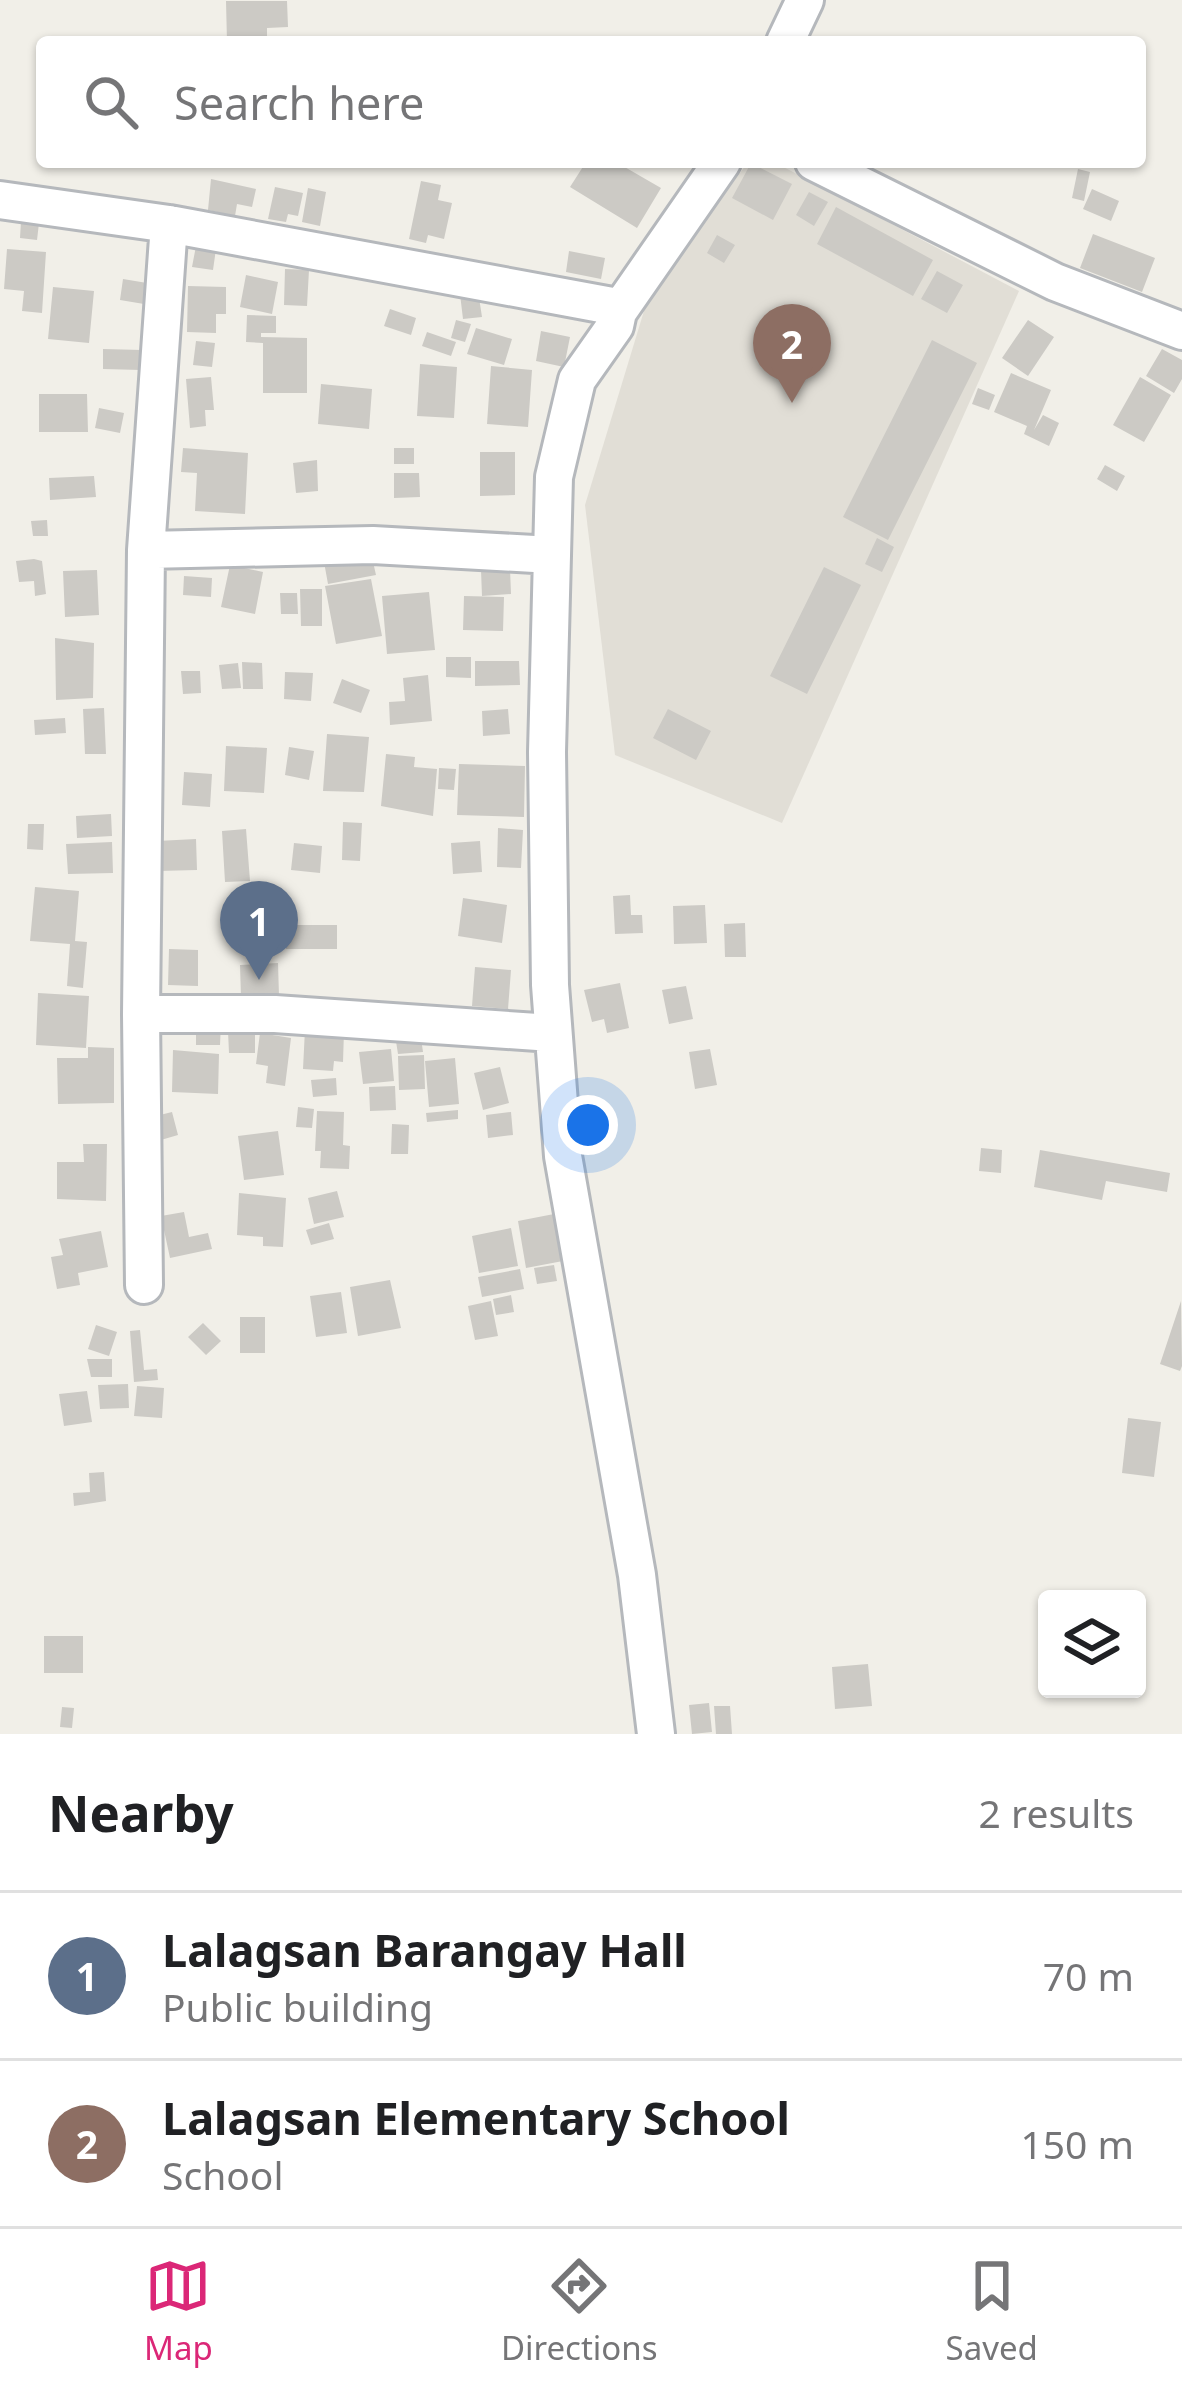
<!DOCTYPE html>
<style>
:root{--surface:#fff;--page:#f6f6f6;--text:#202124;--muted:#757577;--line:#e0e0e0;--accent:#db2777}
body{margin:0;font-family:"Noto Sans",sans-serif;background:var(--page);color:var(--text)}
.controls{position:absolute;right:36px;bottom:36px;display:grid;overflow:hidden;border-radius:12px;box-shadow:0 3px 9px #0004}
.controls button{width:108px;height:108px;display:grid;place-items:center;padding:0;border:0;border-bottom:3px solid var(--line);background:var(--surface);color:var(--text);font:60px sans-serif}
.you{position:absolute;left:588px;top:1125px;width:42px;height:42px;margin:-30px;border:9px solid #fff;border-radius:50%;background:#1a73e8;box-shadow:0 0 0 18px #1a73e833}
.badge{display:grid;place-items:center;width:78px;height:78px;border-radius:50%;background:var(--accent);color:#fff;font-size:39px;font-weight:700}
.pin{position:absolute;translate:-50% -99px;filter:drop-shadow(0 3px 6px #0008)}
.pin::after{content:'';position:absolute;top:63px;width:42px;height:36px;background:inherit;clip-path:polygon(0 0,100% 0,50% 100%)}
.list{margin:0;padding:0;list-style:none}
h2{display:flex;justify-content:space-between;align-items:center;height:156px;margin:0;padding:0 48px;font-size:51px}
h2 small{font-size:39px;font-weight:400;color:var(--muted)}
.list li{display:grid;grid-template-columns:78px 1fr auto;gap:36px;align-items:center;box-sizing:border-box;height:168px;padding:0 48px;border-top:3px solid var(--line)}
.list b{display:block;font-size:45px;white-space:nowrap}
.list p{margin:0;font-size:39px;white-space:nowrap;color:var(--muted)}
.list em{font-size:39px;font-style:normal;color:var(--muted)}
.icon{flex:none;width:66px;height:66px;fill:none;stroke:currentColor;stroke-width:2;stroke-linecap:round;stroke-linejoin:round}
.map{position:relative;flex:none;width:1182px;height:1734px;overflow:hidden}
.search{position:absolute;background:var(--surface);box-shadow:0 3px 9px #0004;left:36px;right:36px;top:36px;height:132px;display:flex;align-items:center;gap:30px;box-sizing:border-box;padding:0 42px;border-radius:12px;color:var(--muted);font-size:45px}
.sheet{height:492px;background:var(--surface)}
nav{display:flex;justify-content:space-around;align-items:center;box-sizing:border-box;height:168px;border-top:3px solid var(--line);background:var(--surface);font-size:33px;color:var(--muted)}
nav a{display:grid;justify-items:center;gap:6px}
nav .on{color:var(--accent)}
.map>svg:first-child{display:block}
</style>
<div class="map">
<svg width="1182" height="1734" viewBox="0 0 1182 1734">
<rect width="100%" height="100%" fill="#f1efe8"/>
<path fill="#e1ded6" d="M748 162H774L1019 291 782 823 615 755 585 505 647 301Z"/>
<path fill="#cccac5" d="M226 1H287L288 27 267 28V42H227Z
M586 162H616L661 188 637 228 570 187Z
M751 163 792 184 773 220 732 198Z
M1078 169 1090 172 1084 201 1072 198Z
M211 179 256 189 252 207 237 204 235 216 208 210Z
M421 181 441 185 438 200 452 203 444 239 428 235 426 243 409 239Z
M275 187 303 193 298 216 288 214 286 222 268 219Z
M308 188 326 192 320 226 302 222Z
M1092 189 1119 201 1111 221 1083 209Z
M809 192 828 202 814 226 796 215Z
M836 207 933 260 913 296 817 244Z
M21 221 39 223 37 240 20 238Z
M1093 234 1155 258 1142 292 1080 268Z
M717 235 735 245 724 263 707 253Z
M196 246 216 249 213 270 192 267Z
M7 249 46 252 42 313 22 311 24 291 4 289Z
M569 251 605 258 601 279 566 272Z
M285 269 309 270 307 306 284 305Z
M937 271 963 285 947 313 921 299Z
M246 275 278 282 272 314 240 307Z
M123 279 147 283 144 304 120 300Z
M188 286 226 287V314H216V333L187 332Z
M53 287 94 291 89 343 48 339Z
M478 291 482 317 463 319 460 294Z
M390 309 416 318 411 335 384 326Z
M247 315 276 316V333H261V337L307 338V393H263V343L246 342Z
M456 320 471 324 465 342 451 338Z
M1028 320 1054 337 1028 376 1002 358Z
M476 328 512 339 504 365 467 354Z
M541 331 570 337 564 367 536 361Z
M427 332 456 342 451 356 422 346Z
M932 340 977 363 888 540 843 517Z
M196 341 215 343 212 367 193 365Z
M103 349 142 350 141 370 103 369Z
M1162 349 1182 360V379L1174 393 1146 376Z
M420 364 457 367 454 418 417 416Z
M491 366 532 370 528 427 487 424Z
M1011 373 1051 390 1034 430 1043 415 1059 423 1049 446 1024 434 1027 426 994 412Z
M211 377 214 410H205L206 426 190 428 186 379Z
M1140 377 1171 395 1144 442 1113 425Z
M321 384 372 389 369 429 318 424Z
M978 388 995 395 989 410 972 404Z
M39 394H87L88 432H39Z
M99 408 124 413 120 433 95 428Z
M183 448 248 453 245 514 195 511 197 473 181 472Z
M394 448H414V464H394Z
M480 452H515V495L480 496Z
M317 460 318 491 296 493 293 463Z
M1105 465 1125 476 1117 491 1097 479Z
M394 473H419L420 497 394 498Z
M94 476 96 497 50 500 49 478Z
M47 520 48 536H33L31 521Z
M877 538 894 547 882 572 865 564Z
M371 553 376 575 328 584 324 562Z
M34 559 42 561 46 594 35 596 34 581 19 582 16 561Z
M230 565 263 572 255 614 221 607Z
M824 567 861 585 807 694 770 676Z
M510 569 511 594 482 596 481 570Z
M97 570 99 615 65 617 63 571Z
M184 576 212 578 211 597 183 595Z
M371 579 382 636 336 644 325 586Z
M300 589H322V626H301Z
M429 592 435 650 387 654 382 596Z
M280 593H297L298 614H281Z
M464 596 504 597 503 631 463 630Z
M55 638 94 643 93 698 56 700Z
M446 657H471V678L446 677Z
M475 661H519L520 685 475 686Z
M242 662 262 663 263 689H243Z
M238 663 241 688 222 689 219 665Z
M181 671H200L201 693 183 694Z
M285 672 313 673 311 701 284 699Z
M428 675 432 721 390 725 389 702 405 701 403 678Z
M342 679 370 690 361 713 333 703Z
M104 708 106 754H85L83 709Z
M508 709 510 734 483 736 482 711Z
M668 709 711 731 696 760 653 738Z
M65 718 66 733 35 735 34 720Z
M327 734 369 737 364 792 323 791Z
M226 746 267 748 264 793 224 791Z
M289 747 314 751 309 780 285 775Z
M386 754 415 757 414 767 437 769 433 816 381 806Z
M459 764 525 766 524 817 457 815Z
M439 768 456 769 454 790 438 789Z
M184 772 212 774 210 807 182 805Z
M111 814 112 836 77 838 76 816Z
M343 822 362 823 360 861 342 860Z
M28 824H44L43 850 27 849Z
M498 828 523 830 521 868 497 867Z
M246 829 250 881 225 882 222 831Z
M196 839 197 870 158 871 157 841Z
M480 841 482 872 453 874 451 843Z
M112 842 113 873 68 874 66 844Z
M294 843 322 846 320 873 291 870Z
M35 887 79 891 75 941 87 942 83 988 67 986 70 944 30 941Z
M630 895 631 915H642L643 933 615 934 613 896Z
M463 898 507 905 502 943 458 936Z
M705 905 707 943 674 944 673 906Z
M745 923 746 957H725L724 924Z
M243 924 276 925 275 953 242 952Z
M286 925H337V949H286Z
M169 949 198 950V986L168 985Z
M278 963 279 996 241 997 240 965Z
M475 967 511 970 508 1009 472 1006Z
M620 983 629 1028 607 1033 604 1019 592 1022 584 990Z
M686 986 693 1019 669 1024 662 990Z
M38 993 89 996 86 1048 36 1045Z
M196 1022 221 1023 220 1045H196Z
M305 1029 344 1031 343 1062 334 1061 333 1071 303 1069Z
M228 1031H255V1053H229Z
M420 1031 423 1052 398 1054 395 1035Z
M260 1033 291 1038 285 1086 266 1083 268 1066 256 1064Z
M88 1047 114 1048V1103L58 1104 57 1058H88Z
M391 1049 394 1081 363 1084 359 1052Z
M710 1049 717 1085 695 1089 689 1052Z
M173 1050 219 1054 218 1094 172 1092Z
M424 1055 425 1089 399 1090 398 1056Z
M455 1058 459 1104 429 1107 425 1061Z
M500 1067 509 1103 483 1110 474 1073Z
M336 1078 337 1095 313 1097 311 1080Z
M395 1086 396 1110 370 1111 369 1087Z
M298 1107 314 1109 312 1128 296 1127Z
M458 1110V1119L427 1122 426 1113Z
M317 1111 344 1112 343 1145 350 1146 349 1169 320 1168 321 1151H315Z
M172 1112 178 1135 154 1142 148 1118Z
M511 1112 513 1135 488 1138 486 1115Z
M392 1124 409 1125 408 1154H391Z
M278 1131 284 1175 244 1180 238 1136Z
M83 1144H107L106 1201 57 1199V1162H84Z
M981 1148 1002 1150 1001 1173 979 1171Z
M1040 1150 1170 1173 1167 1192 1106 1181 1102 1200 1034 1187Z
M337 1191 344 1217 314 1224 308 1198Z
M239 1193 286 1198 283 1247 263 1246V1237L237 1235Z
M184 1212 189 1237 208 1233 212 1249 170 1258 161 1216Z
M554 1214 563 1261 526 1268 518 1221Z
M329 1223 334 1239 311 1245 306 1230Z
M511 1228 518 1266 479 1273 472 1236Z
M101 1231 108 1267 78 1273 80 1285 57 1289 51 1257 63 1255 59 1239Z
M554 1265 557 1281 537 1284 534 1268Z
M520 1269 524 1289 482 1297 478 1277Z
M390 1280 401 1328 358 1336 350 1287Z
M341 1292 347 1333 316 1337 310 1296Z
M511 1295 514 1312 496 1315 493 1299Z
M491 1301 498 1336 475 1340 468 1306Z
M1181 1301 1182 1366 1180 1371 1160 1364Z
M240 1317H265V1353H240Z
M203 1323 221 1341 206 1355 188 1337Z
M96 1325 117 1332 109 1356 88 1349Z
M140 1330 144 1370 157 1369 158 1380 134 1382 130 1331Z
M87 1359H112V1377H91Z
M128 1384 129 1408 100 1409 98 1385Z
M137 1386 164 1388 162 1418 134 1416Z
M87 1391 92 1422 64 1426 59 1394Z
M1128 1418 1161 1422 1154 1477 1122 1473Z
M104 1472 106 1501 74 1506 73 1493 90 1492 89 1473Z
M44 1636H83V1673H44Z
M868 1664 872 1706 835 1709 832 1667Z
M709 1703 712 1732 692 1734 689 1705Z
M714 1706H730L732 1734H716Z
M62 1707 74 1708 72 1728 60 1727Z"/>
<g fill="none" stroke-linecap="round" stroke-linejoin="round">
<g stroke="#b5b8bc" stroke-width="42">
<path id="street" d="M785 42 805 0
M814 162 1055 282 1182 331
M0 200 169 224 612 306 618 312 615 326 577 380 554 477 547 752 550 985 563 1156 637 1575 656 1734
M618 312 722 162
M146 550 373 545 552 555
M141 1014H275L552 1033
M144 1285 141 1014 146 550 169 224"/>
</g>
<use href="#street" stroke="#fff" stroke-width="36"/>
</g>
</svg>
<div class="controls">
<button><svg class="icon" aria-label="layers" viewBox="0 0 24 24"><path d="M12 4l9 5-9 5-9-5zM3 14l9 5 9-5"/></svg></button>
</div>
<div class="you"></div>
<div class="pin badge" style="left:259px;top:980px;background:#5c6f8a">1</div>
<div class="pin badge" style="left:792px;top:403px;background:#8d6e63">2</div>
<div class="search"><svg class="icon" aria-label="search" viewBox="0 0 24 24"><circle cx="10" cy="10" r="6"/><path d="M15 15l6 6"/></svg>Search here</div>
</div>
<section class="sheet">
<h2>Nearby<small>2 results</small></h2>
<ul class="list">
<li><span class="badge" style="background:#5c6f8a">1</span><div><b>Lalagsan Barangay Hall</b><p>Public building</p></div><em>70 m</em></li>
<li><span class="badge" style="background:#8d6e63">2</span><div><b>Lalagsan Elementary School</b><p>School</p></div><em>150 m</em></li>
</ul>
</section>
<nav>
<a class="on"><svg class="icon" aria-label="map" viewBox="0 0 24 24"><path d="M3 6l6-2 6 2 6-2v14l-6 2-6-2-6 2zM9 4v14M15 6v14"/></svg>Map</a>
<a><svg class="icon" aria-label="directions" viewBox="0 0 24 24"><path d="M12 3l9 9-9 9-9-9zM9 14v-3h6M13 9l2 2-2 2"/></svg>Directions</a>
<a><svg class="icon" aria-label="saved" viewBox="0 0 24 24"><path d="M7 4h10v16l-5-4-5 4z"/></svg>Saved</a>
</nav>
